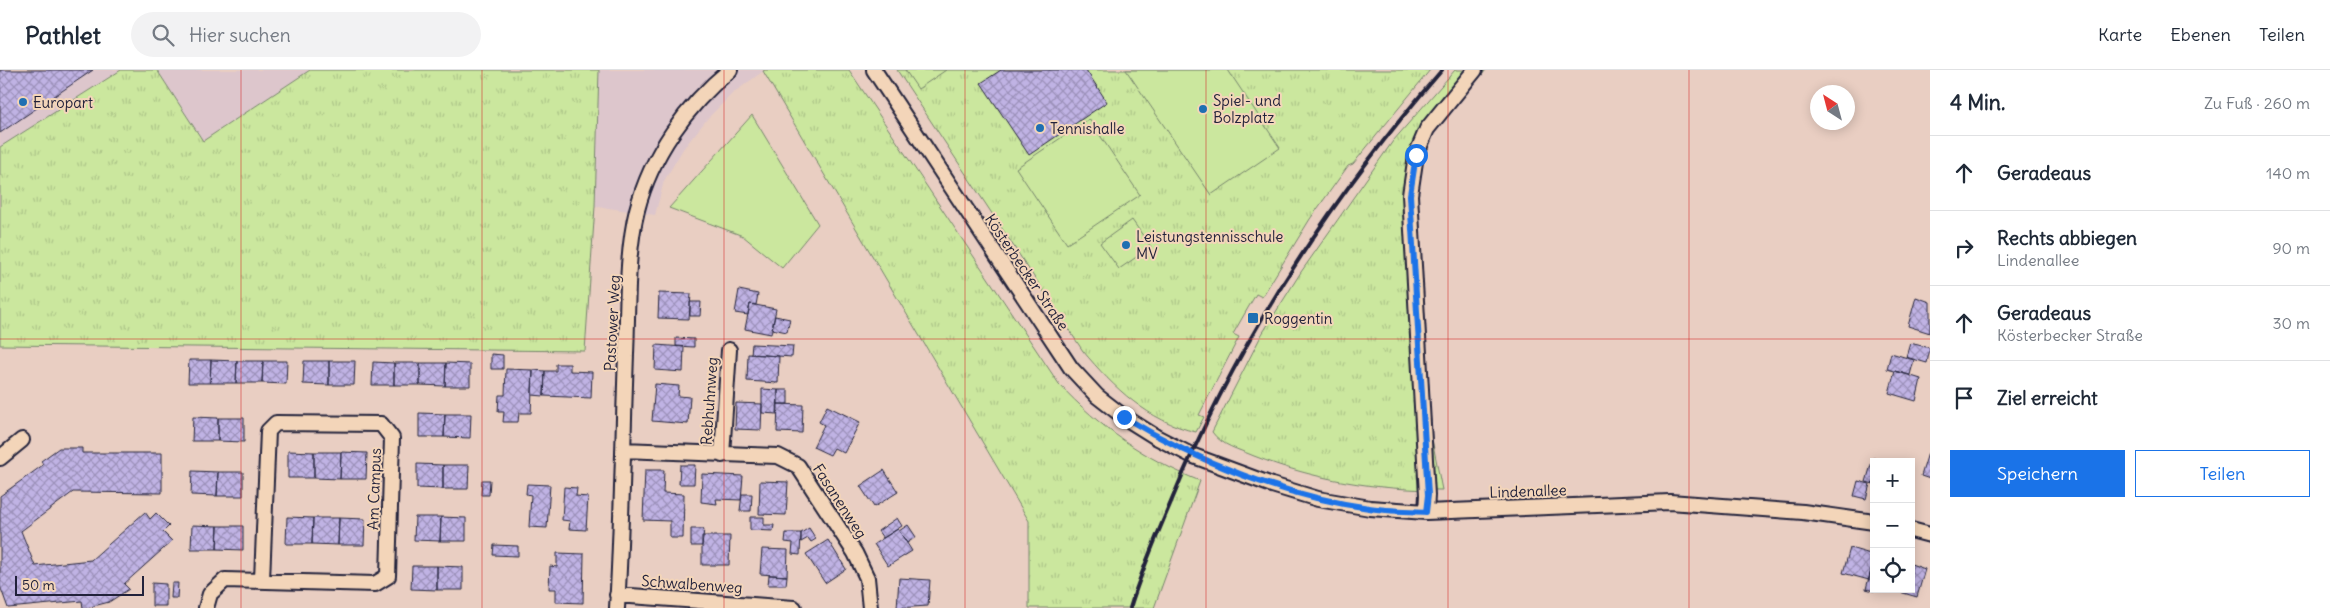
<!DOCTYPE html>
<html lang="de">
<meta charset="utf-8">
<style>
:root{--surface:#fff;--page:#f2f2f3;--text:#1f2937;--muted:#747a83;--line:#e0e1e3;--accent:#1a73e8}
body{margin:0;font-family:Delius,sans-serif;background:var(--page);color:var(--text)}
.controls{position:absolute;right:15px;bottom:15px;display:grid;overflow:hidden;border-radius:0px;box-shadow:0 2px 12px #0003}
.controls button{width:45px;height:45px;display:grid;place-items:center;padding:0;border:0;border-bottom:1px solid var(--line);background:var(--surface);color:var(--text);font:25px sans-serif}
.compass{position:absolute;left:1810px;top:15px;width:45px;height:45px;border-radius:50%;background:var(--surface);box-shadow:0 2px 12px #0003;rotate:324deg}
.scale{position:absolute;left:15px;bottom:12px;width:129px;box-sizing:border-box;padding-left:5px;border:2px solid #22223b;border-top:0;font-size:14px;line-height:18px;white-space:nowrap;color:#22223b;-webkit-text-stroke:4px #f3d5b9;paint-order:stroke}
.stop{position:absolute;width:15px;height:15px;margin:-11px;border:4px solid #1a73e8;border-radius:50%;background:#fff}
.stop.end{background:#1a73e8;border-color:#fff;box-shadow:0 1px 5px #0008}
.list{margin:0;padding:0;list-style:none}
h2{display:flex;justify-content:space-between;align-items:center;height:65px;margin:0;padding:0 20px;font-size:21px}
h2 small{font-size:16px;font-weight:400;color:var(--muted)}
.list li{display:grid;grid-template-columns:32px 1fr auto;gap:15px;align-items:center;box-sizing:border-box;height:75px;padding:0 20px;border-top:1px solid var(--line)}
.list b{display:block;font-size:19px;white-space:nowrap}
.list p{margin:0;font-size:16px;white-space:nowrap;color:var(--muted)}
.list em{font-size:16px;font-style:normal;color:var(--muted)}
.actions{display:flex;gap:10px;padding:15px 20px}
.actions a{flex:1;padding:11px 0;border:1px solid var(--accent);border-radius:0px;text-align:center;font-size:18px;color:var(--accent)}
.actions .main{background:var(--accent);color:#fff}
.icon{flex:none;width:28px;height:28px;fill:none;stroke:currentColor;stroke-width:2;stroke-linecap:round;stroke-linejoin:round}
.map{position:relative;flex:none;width:1930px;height:538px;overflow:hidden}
header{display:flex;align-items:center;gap:30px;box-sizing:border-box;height:70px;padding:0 25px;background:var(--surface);border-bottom:1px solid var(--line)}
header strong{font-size:24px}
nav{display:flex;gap:28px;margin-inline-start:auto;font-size:18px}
.search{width:350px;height:45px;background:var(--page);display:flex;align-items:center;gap:12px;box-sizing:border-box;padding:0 18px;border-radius:28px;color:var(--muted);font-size:19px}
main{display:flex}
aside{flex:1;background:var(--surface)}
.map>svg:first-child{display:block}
</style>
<header>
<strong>Pathlet</strong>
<div class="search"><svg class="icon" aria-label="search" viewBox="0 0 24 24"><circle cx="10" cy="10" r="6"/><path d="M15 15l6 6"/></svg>Hier suchen</div>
<nav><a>Karte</a><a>Ebenen</a><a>Teilen</a></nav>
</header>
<main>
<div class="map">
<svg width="1930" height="538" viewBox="0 0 1930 538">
<defs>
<pattern id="grass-tufts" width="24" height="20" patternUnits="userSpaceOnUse" patternTransform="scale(1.25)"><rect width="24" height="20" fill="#cbe79e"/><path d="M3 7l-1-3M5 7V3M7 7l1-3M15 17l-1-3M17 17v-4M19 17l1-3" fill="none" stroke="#aec689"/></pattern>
<pattern id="building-cross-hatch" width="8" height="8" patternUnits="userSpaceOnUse" patternTransform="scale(1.25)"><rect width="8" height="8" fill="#c0b3e4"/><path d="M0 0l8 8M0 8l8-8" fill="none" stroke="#9c91ba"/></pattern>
</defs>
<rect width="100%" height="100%" fill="#e9cec2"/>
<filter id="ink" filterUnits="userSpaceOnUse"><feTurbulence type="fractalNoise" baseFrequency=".02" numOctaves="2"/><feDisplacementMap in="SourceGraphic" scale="10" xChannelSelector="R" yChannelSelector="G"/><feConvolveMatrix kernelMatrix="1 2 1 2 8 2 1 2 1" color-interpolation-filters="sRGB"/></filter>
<g filter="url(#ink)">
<path fill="#ddc6cc" d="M0 0H121L0 77Z
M157 0H310L203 71Z
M599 0H765L733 23 708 48 683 79 664 111 655 145 595 136Z"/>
<path fill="url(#grass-tufts)" stroke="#76846c" d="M121 0H157L203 71 310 0H599L595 136 585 281 0 275V77Z
M765 0H849L1059 314C1100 358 1145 389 1200 411L1154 538H1029V451L763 1Z
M897 0H1430L1353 94 1348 96 1310 149 1262 227 1256 224 1233 264 1239 267 1199 345 1204 347 1196 362C1148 351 1114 318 1083 281Z
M1455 0H1486L1435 60 1421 96 1417 134 1432 369 1442 420C1377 420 1315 410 1254 386 1238 379 1222 376 1212 362L1262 264 1301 202 1393 71Z"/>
<path fill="#cbe79e" stroke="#76846c" d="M905 0H946L918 19Z
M1126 0H1228L1280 78 1211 125Z
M752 45 818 154 782 198 743 166 669 138Z
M1089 49 1140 125 1067 174 1016 98Z
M1132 150 1151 177 1119 199 1100 173Z"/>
<path fill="url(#building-cross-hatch)" stroke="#22223b" d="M0 0H93L0 63Z
M1001 0H1086L1107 32 1029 85 981 13Z
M739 220 758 224 756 235 750 234 748 245 735 243Z
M659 223 691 224 689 249 658 248Z
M1916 227 1930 232V263L1908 256Z
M690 232H701L700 246H690Z
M750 234 776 239 771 264 745 259Z
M775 246 790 249 787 262 772 259Z
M676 268 694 269V277L676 276Z
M1910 273 1930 278 1927 293 1906 287Z
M752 274 793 276 792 287 751 284Z
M656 275 684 277 683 302 655 300Z
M1891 283 1914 290 1910 305 1887 299Z
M491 284 503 285V299H491Z
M748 284 779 286 778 313 747 311Z
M189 290H211L210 313H188Z
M211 290 237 291 236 313H210Z
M237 291H263L262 313H236Z
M263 291H287L286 314 262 313Z
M304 291H329V315L303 314Z
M329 291H355L354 315H329Z
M373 292 394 293V315H372Z
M394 293H420V315H394Z
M420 293H446L445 316 420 315Z
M446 293 470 294V316H445Z
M556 294H570V301L592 302 591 328 544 326 545 301H556Z
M506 299 533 300 531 343H519L518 352H503L504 342H498L499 325H505Z
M533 300 545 301 544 326 532 325Z
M1895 301 1921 309 1916 331 1889 323Z
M655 314 679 316 678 326 690 327 688 354 652 351Z
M762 319 778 320 777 344 762 343Z
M778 320H788V334H778Z
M736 333 762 334 761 360 735 359Z
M778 334 803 335 802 363 777 362Z
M827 336 860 352 844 383 834 378 830 385 813 377 824 355 819 352Z
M419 343 445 344 444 367H419Z
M445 344H471L470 368 444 367Z
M193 347 218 348V371H192Z
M218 348H244V372L218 371Z
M59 378H82V383H162V423L73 422 21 461 35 496 91 490 145 442 150 449 156 443 169 456 163 462 172 471 124 514 129 519 109 532 86 538H83L82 531 8 538 0 516V426L43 395 41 391Z
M288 381 314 382V408H288Z
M314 382H341L340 409 314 408Z
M341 382 367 383 366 409H340Z
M1928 383 1930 384V409L1921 406Z
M1873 388 1889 392H1874V414L1866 412Z
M417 394 443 395V419L417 418Z
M443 395H469L468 419H443Z
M680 395H695L694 414H679Z
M645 400H664L663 423 684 424 683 468H670V451L643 450Z
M884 400 898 422 874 437 860 416Z
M192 401 218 402 217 426 191 425Z
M218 402H243V426H217Z
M702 404 743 406 741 430 716 429 717 434 701 432Z
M482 410H490L489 425H481Z
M760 411 788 412 786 445 759 444Z
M1858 411 1870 414 1866 429 1854 426Z
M527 414 550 415 547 458 529 457 531 425 526 424Z
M564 417 577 418 576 426 588 427 586 460 569 459 570 451 562 450Z
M742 424H752L751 441H740Z
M287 447 313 448 312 474H286Z
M415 447H441L440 471 414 470Z
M441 447 466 448V471H440Z
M750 447H764V455H774L773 461 750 460Z
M313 448H339L338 475 312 474Z
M339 448 365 449 364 475H338Z
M897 448 902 456 883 468 878 461Z
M192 455 218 456 217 479H191Z
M908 455 916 467 907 473 899 461Z
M218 456H243V480L217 479Z
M809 458 816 469 811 472 808 468 801 472V463Z
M691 459H704L702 476H691Z
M898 459 912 481 888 496 874 474Z
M786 463H801L800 485 792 484 793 473 785 472Z
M702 466H730L729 495H702Z
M828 470 846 499 825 513 806 484Z
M494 475 518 476V486L493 485Z
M1850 478 1874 485 1869 510 1843 503Z
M762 479 788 480 787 506 760 504Z
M557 483 584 484 583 533 556 532V519H549L550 496 557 497Z
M1911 494 1925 499 1917 527 1893 520 1911 519Z
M412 496H437V520L411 519Z
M437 496 463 497V520H437Z
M1871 500 1874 501V521L1866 519Z
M769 505 787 506 786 515H768Z
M899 508 930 510 928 536 897 538Z
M152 513 166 514V536H152Z
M172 513H178L177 528H171Z"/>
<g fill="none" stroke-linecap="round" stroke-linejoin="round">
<g stroke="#22223b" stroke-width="18">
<path id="street" d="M874 0 1071 298 1097 326 1124 347 1156 367 1191 385 1272 415 1318 429 1370 438 1426 442 1670 432 1803 442 1874 452
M623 380 778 386 798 396 855 483 867 508 870 538
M722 385 729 280
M0 388 22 370
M1426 442 1427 425 1410 125 1416 85 1427 59 1475 0
M1911 460 1930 465
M617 525 794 538
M206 538 210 524 225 510 375 514 388 506 392 368 381 354 276 353 268 361 262 510
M617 538C622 453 623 368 626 284 628 238 626 184 637 140 651 85 687 35 730 0"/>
</g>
<use href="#street" stroke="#f3d5b9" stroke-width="14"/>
<path stroke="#22223b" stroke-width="4" d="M1130 538C1141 502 1156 467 1171 432 1236 273 1329 130 1442 0"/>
</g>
</g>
<g fill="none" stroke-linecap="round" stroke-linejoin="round" filter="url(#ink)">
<path stroke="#1a73e8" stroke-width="6" d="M1124 347C1198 392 1283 426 1369 438 1387 441 1407 441 1426 442L1428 425 1410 125 1416 85"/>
</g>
<path fill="none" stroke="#d62828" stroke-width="1" stroke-opacity="0.55" d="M241 0V538M482 0V538M724 0V538M965 0V538M1206 0V538M1448 0V538M1689 0V538M0 269H1930"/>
<g fill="#1f6fb2" stroke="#f3d5b9" stroke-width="2">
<circle cx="23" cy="32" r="5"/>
<circle cx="1203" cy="39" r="5"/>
<circle cx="1040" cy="58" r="5"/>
<circle cx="1126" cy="175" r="5"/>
<rect x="1247" y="242" width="12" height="12" rx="2.5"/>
</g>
<g text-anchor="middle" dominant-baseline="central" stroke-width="4" stroke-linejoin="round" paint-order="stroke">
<g font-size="15" fill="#22223b" stroke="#f3d5b9" text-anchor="start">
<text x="1213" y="30">Spiel- und<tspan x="1213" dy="17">Bolzplatz</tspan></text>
<text x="33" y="32">Europart</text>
<text x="1050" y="58">Tennishalle</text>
<text x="1136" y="166">Leistungstennisschule<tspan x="1136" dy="17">MV</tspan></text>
<text x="1264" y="248">Roggentin</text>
</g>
<g font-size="15" fill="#22223b" stroke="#f3d5b9">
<text transform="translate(1027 202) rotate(56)">Kösterbecker Straße</text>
<text transform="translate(612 253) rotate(-87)">Pastower Weg</text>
<text transform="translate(709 331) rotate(-86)">Rebhuhnweg</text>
<text transform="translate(374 419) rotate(-88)">Am Campus</text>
<text transform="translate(1528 421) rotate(-2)">Lindenallee</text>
<text transform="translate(840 431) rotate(57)">Fasanenweg</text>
<text transform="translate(692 514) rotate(4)">Schwalbenweg</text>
</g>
</g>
</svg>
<div class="controls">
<button>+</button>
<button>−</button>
<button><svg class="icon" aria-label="locate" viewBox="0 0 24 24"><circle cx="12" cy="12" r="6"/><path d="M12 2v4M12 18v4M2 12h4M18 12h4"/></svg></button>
</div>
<svg class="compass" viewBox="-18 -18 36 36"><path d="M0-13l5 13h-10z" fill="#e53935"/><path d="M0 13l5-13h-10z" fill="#747a83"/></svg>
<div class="scale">50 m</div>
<div class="stop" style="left:1416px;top:85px"></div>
<div class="stop end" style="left:1124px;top:347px"></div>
</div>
<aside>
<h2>4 Min.<small>Zu Fuß · 260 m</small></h2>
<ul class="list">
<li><svg class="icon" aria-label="ahead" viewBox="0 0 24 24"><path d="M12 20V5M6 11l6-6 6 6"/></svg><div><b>Geradeaus</b></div><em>140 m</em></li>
<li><svg class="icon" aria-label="right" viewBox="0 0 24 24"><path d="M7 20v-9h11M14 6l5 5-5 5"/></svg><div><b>Rechts abbiegen</b><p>Lindenallee</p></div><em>90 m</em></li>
<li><svg class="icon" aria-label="ahead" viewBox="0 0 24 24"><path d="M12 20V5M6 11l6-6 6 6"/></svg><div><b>Geradeaus</b><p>Kösterbecker Straße</p></div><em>30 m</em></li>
<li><svg class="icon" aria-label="arrive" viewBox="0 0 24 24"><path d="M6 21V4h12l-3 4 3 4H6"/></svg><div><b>Ziel erreicht</b></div></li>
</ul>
<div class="actions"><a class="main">Speichern</a><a>Teilen</a></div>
</aside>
</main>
